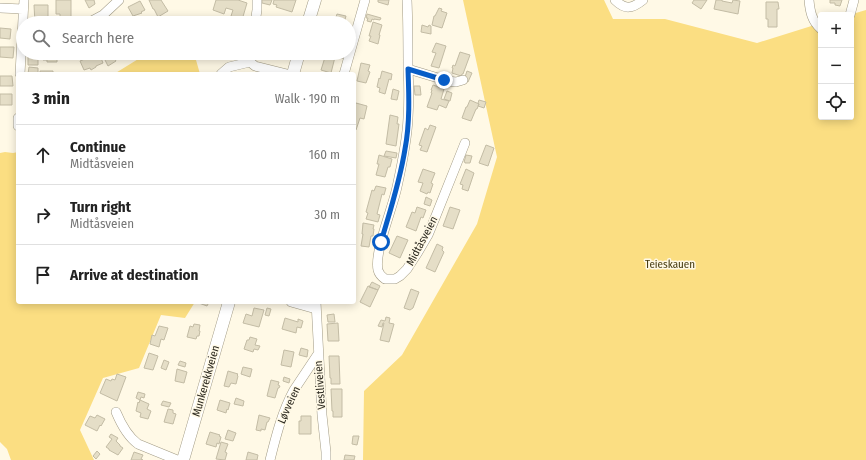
<!DOCTYPE html>
<meta charset="utf-8">
<style>
:root{--surface:#fff;--page:#f6f6f6;--text:#222;--muted:#767676;--line:#e0e0e0}
body{margin:0;font-family:"Fira Sans Condensed",sans-serif;background:var(--page);color:var(--text)}
.controls{position:absolute;right:12px;top:12px;display:grid;overflow:hidden;border-radius:4px;box-shadow:0 2px 10px #0003}
.controls button{width:36px;height:36px;display:grid;place-items:center;padding:0;border:0;border-bottom:1px solid var(--line);background:var(--surface);color:var(--text);font:20px sans-serif}
.stop{position:absolute;width:12px;height:12px;margin:-9px;border:3px solid #075dc7;border-radius:50%;background:#fff}
.stop.end{background:#075dc7;border-color:#fff;box-shadow:0 1px 4px #0008}
.list{margin:0;padding:0;list-style:none}
h2{display:flex;justify-content:space-between;align-items:center;height:52px;margin:0;padding:0 16px;font-size:17px}
h2 small{font-size:13px;font-weight:400;color:var(--muted)}
.list li{display:grid;grid-template-columns:26px 1fr auto;gap:12px;align-items:center;box-sizing:border-box;height:60px;padding:0 16px;border-top:1px solid var(--line)}
.list b{display:block;font-size:15px;white-space:nowrap}
.list p{margin:0;font-size:13px;white-space:nowrap;color:var(--muted)}
.list em{font-size:13px;font-style:normal;color:var(--muted)}
.icon{flex:none;width:22px;height:22px;fill:none;stroke:currentColor;stroke-width:2;stroke-linecap:round;stroke-linejoin:round}
.map{position:relative;flex:none;width:866px;height:460px;overflow:hidden}
.search{position:absolute;background:var(--surface);box-shadow:0 2px 10px #0003;left:16px;top:16px;width:340px;height:44px;display:flex;align-items:center;gap:10px;box-sizing:border-box;padding:0 14px;border-radius:22px;color:var(--muted);font-size:15px}
.panel{position:absolute;background:var(--surface);box-shadow:0 2px 10px #0003;left:16px;top:72px;width:340px;height:232px;border-radius:4px}
.map>svg:first-child{display:block}
</style>
<div class="map">
<svg width="866" height="460" viewBox="0 0 866 460">
<rect width="100%" height="100%" fill="#fff9e6"/>
<path fill="#fbde82" d="M463 0H604L613 19H665L757 43 821 23V117H851V15H849L866 10V460H363L364 391 402 355 477 224 497 157Z
M148 53H194L200 74H114Z
M5 152 13 153 18 152V302H195L185 318 161 315 139 368 103 378 80 430 94 460H11L7 449 0 442V153Z"/>
<path fill="#e5dec7" stroke="#c3bca5" d="M56 0H71V18H60V14H56Z
M85 0H94L95 4 89 8Z
M149 0H161L168 11 158 17 154 9H153Z
M216 0H238L247 3 242 20 231 16 233 10 226 8 224 14 213 10Z
M262 0H272L270 5 262 3Z
M274 0H296L292 12 276 7 277 5 273 4Z
M378 0H389L388 5 378 2Z
M694 0H707L701 9 692 3Z
M716 0H722V1L732 3 733 0 740 1 738 14 714 9Z
M830 0H842L840 6 835 5V3H830Z
M140 1 145 10 141 12 142 13 133 16 128 7Z
M766 2H778L779 9H777V27H768V19H766Z
M34 5H48V23H35Z
M439 8 442 9 441 11 447 13 442 28 432 25 434 16H435Z
M337 14 346 16 344 23H334Z
M367 14 381 18 380 20 374 19V20L372 19 371 22 367 21 368 18H366Z
M60 19H69V23H60Z
M373 22 382 25 379 35H380L378 44 369 41 371 36H369Z
M422 25 428 27 429 25 431 26V34L421 32Z
M0 28 11 29 10 39 0 38Z
M436 43 446 46 439 68 431 66 436 53 432 52Z
M0 47H14L13 58 0 57Z
M460 52 470 55 463 74H462L461 76 452 73 453 68H452L453 65 455 66Z
M44 53H57V62H47V60H43Z
M99 53 103 63 96 66V67L91 70 90 68 84 70 80 61Z
M108 53H111L116 61 108 66 103 56Z
M234 53H243L241 57 237 56 236 59 233 58Z
M321 53H336L331 73 321 70 326 54Z
M336 53H345L344 59 335 56Z
M28 57H38V65H28Z
M361 63 370 65 368 71 370 72 366 83 357 81Z
M29 67 38 68V73L28 74Z
M40 71H53V74H40Z
M382 71 392 74 391 80 389 79 385 94 379 92 380 88 377 87 379 78 380 79Z
M467 71 472 73 468 82 464 80Z
M0 76H12L13 86H0Z
M433 85 444 89 441 99 449 101 446 108 439 105 437 110 427 107 432 93H431L432 90H431Z
M414 86H420L421 95H415Z
M393 89 399 91 397 100 391 99Z
M447 91 452 93 450 101 444 99Z
M0 94H12V105H0Z
M470 100 479 104 477 109H476L471 121 462 118 466 107H467Z
M479 100 486 102 484 108 478 106 479 104 478 103Z
M356 103 367 106 364 119 360 118 356 130H355L354 133V109Z
M390 115 398 117 397 124H399L396 146 386 144Z
M430 125 436 127 427 152 420 150 422 146 419 145 425 128 428 130Z
M486 145 494 148 488 166 479 163Z
M386 151 397 153 396 158 384 156Z
M379 155 392 159 390 167H388L385 177 376 175 379 164H377Z
M466 155 472 156 470 163H465V162H464Z
M423 169 435 173 431 183 433 184 430 193 428 192 427 194 420 191 423 183 418 182Z
M466 169 474 173 468 191 462 189 463 185 460 184Z
M376 186 386 188 384 195 382 194 377 214 380 215 378 222 366 219 368 213 366 212 372 190 374 191Z
M426 197 432 200 430 206 424 204Z
M417 207 426 210 423 218 421 217 416 231 406 227 412 212 415 213Z
M450 207 460 210 453 229 443 226Z
M363 223 374 225 373 229H374L373 236H371L369 247 361 246 363 234H362Z
M397 236 408 240 400 258 389 253Z
M437 244 443 247 442 250 444 252 435 272 426 268Z
M372 282 380 286 378 290 369 287Z
M368 286 378 290 370 307 360 302Z
M411 289 419 292 413 308 410 310 404 308Z
M196 302H209L207 306Z
M254 308 264 310 259 327 243 323 246 314 252 316Z
M267 308 271 309 269 316 265 315Z
M334 314 335 322H328L327 315Z
M386 317 390 318 389 323 394 324 389 342 380 340 384 323H383L382 327 378 326 381 320 385 321Z
M285 318 298 322V319L303 321 301 328 297 327 296 333 282 329Z
M338 323 339 341H328L327 324Z
M194 324 200 325 199 331H200L199 336H197L196 339 187 337 190 326 193 327Z
M159 326 168 328 164 340 161 339 159 347 150 344 152 335 155 336Z
M250 337 257 339 255 345 260 346 258 350 254 349 253 352 244 349 247 340H249Z
M301 348 308 350 307 357 299 355Z
M284 350 294 352 291 367 281 365Z
M149 353 158 356 153 370 144 368Z
M329 356H339L340 384H331V378H330Z
M164 360 169 362 166 370 161 368Z
M180 361 186 363 185 367 178 365Z
M243 367 252 369 250 377 241 374Z
M177 369 187 372 184 383 175 381Z
M228 371 238 374 237 375 238 376 236 384 231 383 229 387 224 386Z
M117 374 126 377 117 401 100 393 106 379 111 381 112 379 115 380Z
M284 377 290 379 289 383 283 381Z
M271 380 279 382 278 385 280 386 279 388H278L275 398 267 396Z
M331 389H342V417H333V411H332Z
M138 392 145 394 144 398 141 397 140 400 136 398Z
M236 398 244 401 243 406 234 404Z
M140 400 149 404 147 409 151 411 148 419 140 417 141 413 136 411 138 402 139 403Z
M220 400 230 403 228 410 227 409 226 413 217 410Z
M163 401 171 403 169 407 161 405Z
M168 409 173 410V413L176 414 173 424 164 422Z
M97 415 105 419 101 426 100 425 97 431 85 425 90 416 95 418Z
M259 415 270 418 268 422H267L265 430 261 429V431L256 430Z
M301 416H311V434H299V421H301Z
M228 430 236 433 233 441 225 439Z
M210 432 220 435 219 436 221 437 219 444 217 443 216 447 206 444Z
M111 434 118 438 116 441 120 445V446L123 448 118 455 109 450V449L106 447 112 439 109 437Z
M353 436H359L357 445 352 444Z
M221 442 228 444 225 452 227 453 225 460 216 459Z
M97 451 100 454 96 459 93 456Z
M134 452 143 455 141 459 143 460H131Z
M248 452 258 455 257 460H246Z
M345 455 355 456 354 460H344Z"/>
<g fill="none" stroke-linecap="round" stroke-linejoin="round">
<g stroke="#a19a84" stroke-width="10">
<path id="minor" d="M407 0C408 23 408 47 408 70 409 86 409 102 408 118 407 142 402 164 397 187 393 207 374 252 378 270 379 274 382 277 385 279H395L400 276 407 269 418 252 428 235 435 218 465 143
M615 0C625 10 632 9 643 0
M809 0C810 12 812 21 821 29
M0 8 23 9
M850 15 854 0
M88 23 103 15 119 0
M255 23 257 10V0
M120 53 121 55
M408 69 448 81 456 82 463 80
M20 74 24 0
M221 74 229 67 250 62 255 66 287 74
M344 74 365 0
M18 126V118
M291 302 316 309
M316 302 322 415 326 452V460
M116 412C121 424 127 436 138 444L177 460
M270 460C276 436 282 412 294 390 302 378 310 366 318 354"/>
</g>
<g stroke="#a19a84" stroke-width="13">
<path id="major" d="M308 23 315 0
M293 74 299 53
M183 460 229 302"/>
</g>
<use href="#minor" stroke="#fff" stroke-width="9"/>
<use href="#major" stroke="#fff" stroke-width="12"/>
</g>
<g fill="none" stroke-linecap="round" stroke-linejoin="round">
<path stroke="#075dc7" stroke-width="5" d="M381 242C390 211 400 181 405 149 410 123 409 96 408 69L444 80"/>
</g>
<g text-anchor="middle" dominant-baseline="central" stroke-width="3" stroke-linejoin="round" paint-order="stroke">
<g font-size="11" fill="#2a271e" stroke="#fff9e6">
<text transform="translate(422 241) rotate(-62)">Midtåsveien</text>
<text transform="translate(206 381) rotate(-74)">Munkerekkveien</text>
<text transform="translate(320 385) rotate(-94)">Vestliveien</text>
<text transform="translate(289 405) rotate(-66)">Løvveien</text>
</g>
<g font-size="11" fill="#43370b" stroke="#fff9e6">
<text x="670" y="264">Teieskauen</text>
</g>
</g>
</svg>
<div class="controls">
<button>+</button>
<button>−</button>
<button><svg class="icon" aria-label="locate" viewBox="0 0 24 24"><circle cx="12" cy="12" r="6"/><path d="M12 2v4M12 18v4M2 12h4M18 12h4"/></svg></button>
</div>
<div class="stop" style="left:381px;top:242px"></div>
<div class="stop end" style="left:444px;top:80px"></div>
<div class="search"><svg class="icon" aria-label="search" viewBox="0 0 24 24"><circle cx="10" cy="10" r="6"/><path d="M15 15l6 6"/></svg>Search here</div>
<section class="panel">
<h2>3 min<small>Walk · 190 m</small></h2>
<ul class="list">
<li><svg class="icon" aria-label="ahead" viewBox="0 0 24 24"><path d="M12 20V5M6 11l6-6 6 6"/></svg><div><b>Continue</b><p>Midtåsveien</p></div><em>160 m</em></li>
<li><svg class="icon" aria-label="right" viewBox="0 0 24 24"><path d="M7 20v-9h11M14 6l5 5-5 5"/></svg><div><b>Turn right</b><p>Midtåsveien</p></div><em>30 m</em></li>
<li><svg class="icon" aria-label="arrive" viewBox="0 0 24 24"><path d="M6 21V4h12l-3 4 3 4H6"/></svg><div><b>Arrive at destination</b></div></li>
</ul>
</section>
</div>
